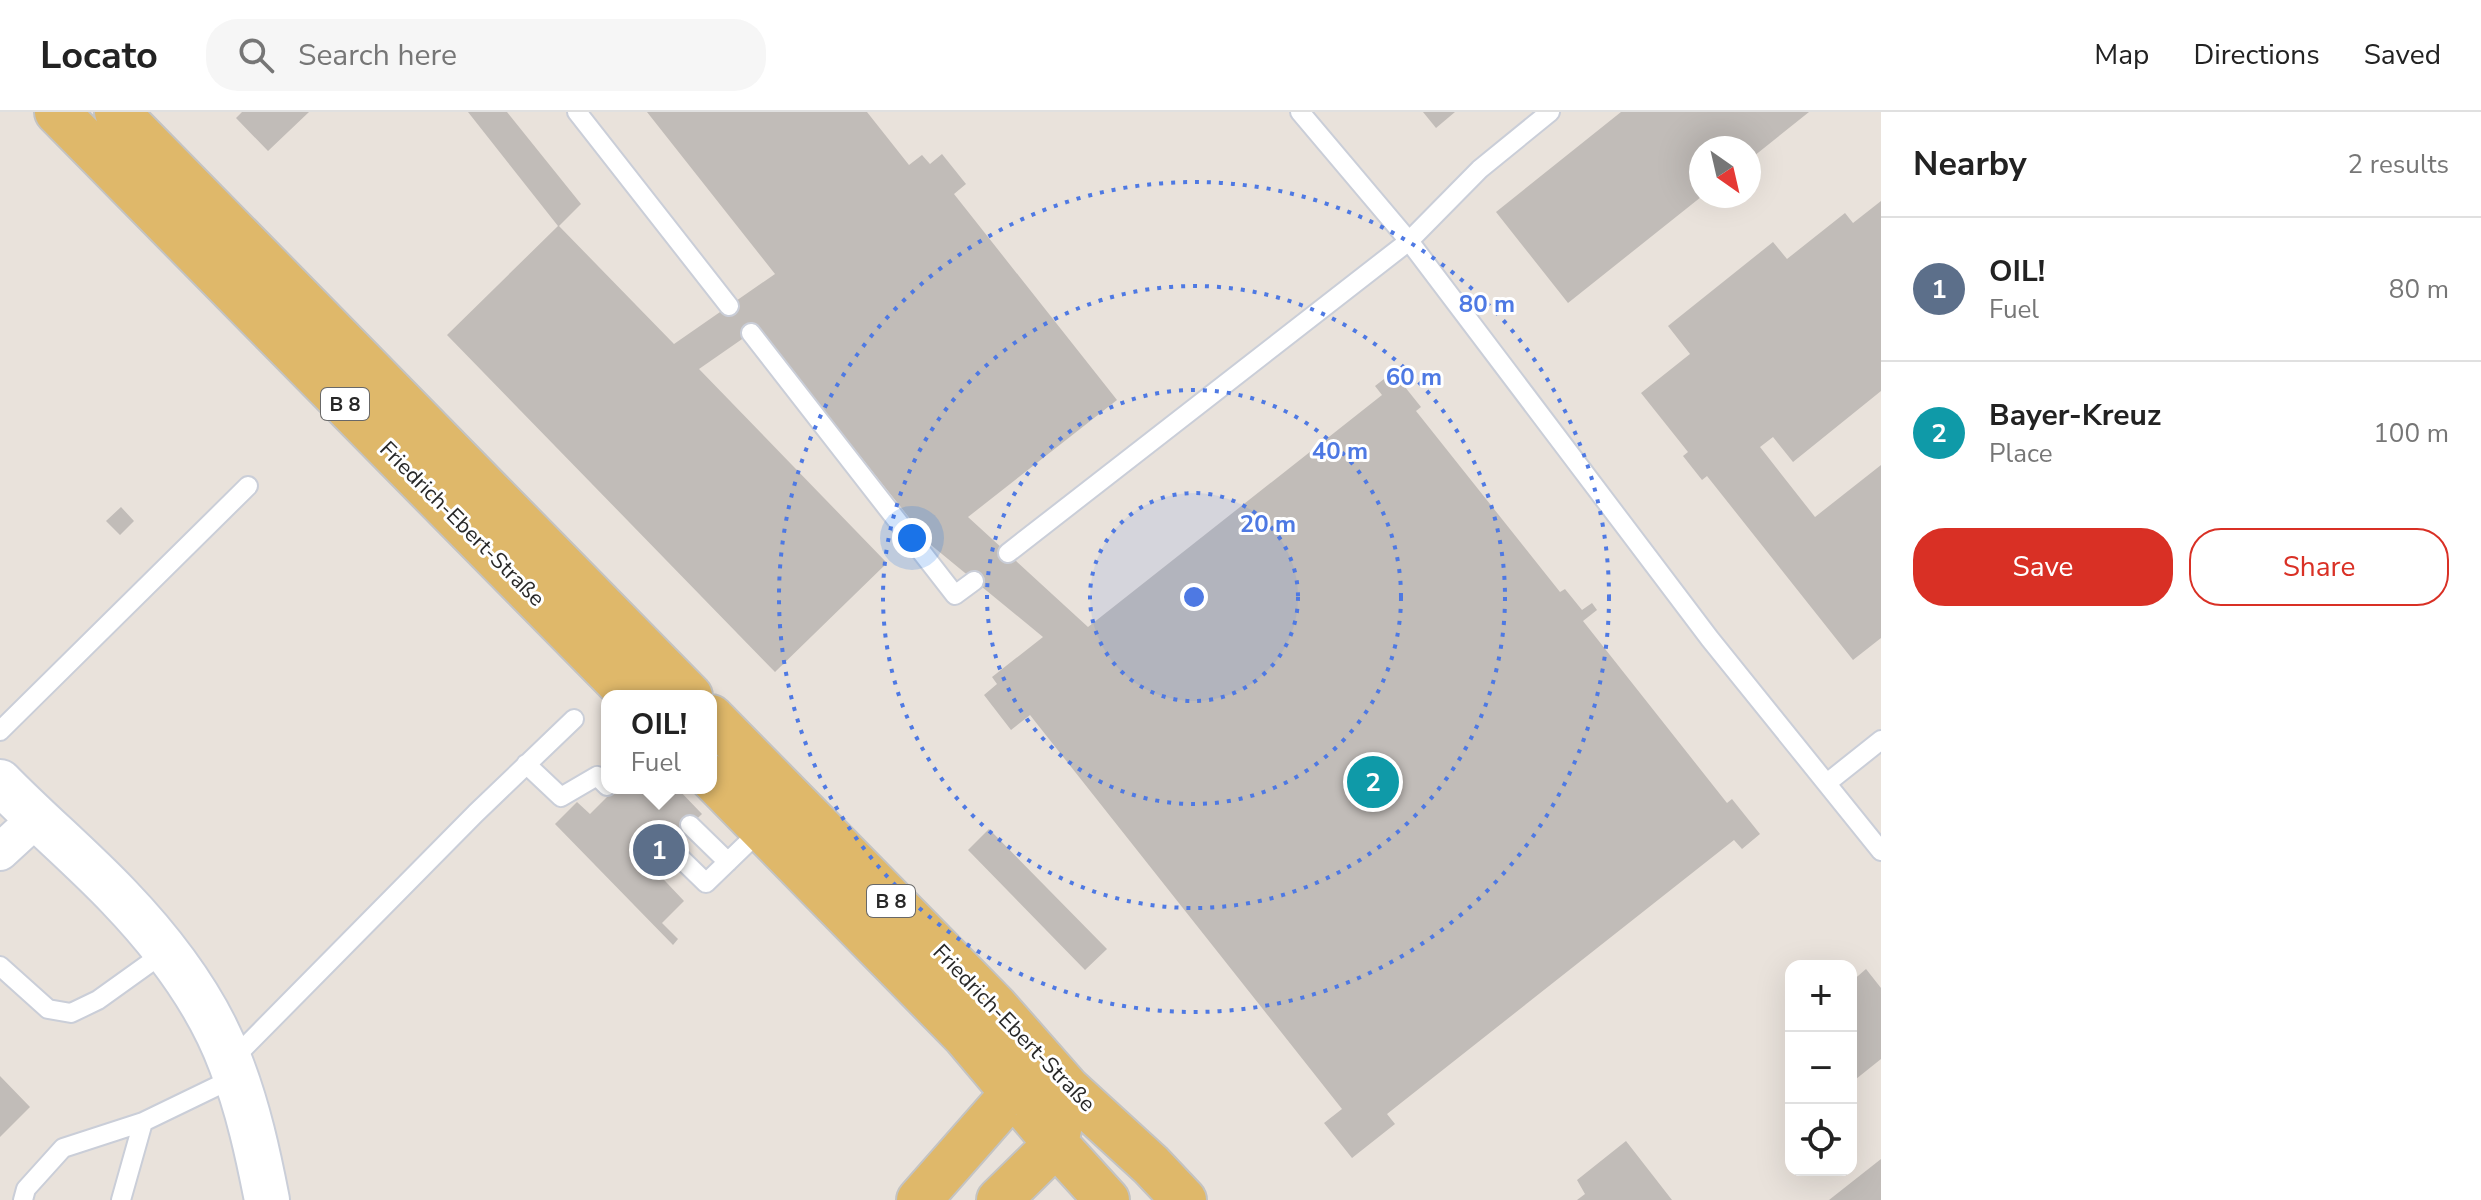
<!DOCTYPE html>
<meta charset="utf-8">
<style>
:root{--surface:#fff;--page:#f6f6f6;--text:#222;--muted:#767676;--line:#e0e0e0;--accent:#d93025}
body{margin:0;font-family:"Nunito Sans",sans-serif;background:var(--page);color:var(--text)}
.controls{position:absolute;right:24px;bottom:24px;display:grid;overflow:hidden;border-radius:16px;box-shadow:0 8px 32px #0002}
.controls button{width:72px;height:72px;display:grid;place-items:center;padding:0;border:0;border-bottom:2px solid var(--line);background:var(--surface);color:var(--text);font:40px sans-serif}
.compass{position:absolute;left:1689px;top:24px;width:72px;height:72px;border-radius:50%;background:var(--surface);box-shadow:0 8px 32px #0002;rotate:146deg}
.you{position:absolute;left:912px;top:426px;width:28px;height:28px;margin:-20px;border:6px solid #fff;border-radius:50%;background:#1a73e8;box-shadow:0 0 0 12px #1a73e833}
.badge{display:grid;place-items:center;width:52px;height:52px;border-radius:50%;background:var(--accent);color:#fff;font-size:26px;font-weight:700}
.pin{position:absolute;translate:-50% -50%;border:4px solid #fff;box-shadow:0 2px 8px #0006}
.popup{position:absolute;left:601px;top:578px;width:116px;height:104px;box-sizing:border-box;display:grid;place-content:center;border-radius:16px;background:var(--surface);filter:drop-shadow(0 2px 6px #0005);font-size:26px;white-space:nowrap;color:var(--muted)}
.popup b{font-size:30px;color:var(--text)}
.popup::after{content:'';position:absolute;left:50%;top:100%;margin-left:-16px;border:16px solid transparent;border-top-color:var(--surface)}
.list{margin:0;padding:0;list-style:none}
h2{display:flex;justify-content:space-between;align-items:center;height:104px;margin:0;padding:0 32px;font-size:34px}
h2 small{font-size:26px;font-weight:400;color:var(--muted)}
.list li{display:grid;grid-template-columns:52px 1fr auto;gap:24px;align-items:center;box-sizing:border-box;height:144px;padding:0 32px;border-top:2px solid var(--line)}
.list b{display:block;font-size:30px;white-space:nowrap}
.list p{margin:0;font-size:26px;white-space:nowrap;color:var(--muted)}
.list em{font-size:26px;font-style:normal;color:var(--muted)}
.actions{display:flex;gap:16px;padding:24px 32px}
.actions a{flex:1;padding:18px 0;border:2px solid var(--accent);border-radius:32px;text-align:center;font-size:28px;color:var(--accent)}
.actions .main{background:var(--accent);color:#fff}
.icon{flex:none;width:44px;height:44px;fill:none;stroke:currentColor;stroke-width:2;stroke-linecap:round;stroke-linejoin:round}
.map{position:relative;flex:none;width:1881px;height:1088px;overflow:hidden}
header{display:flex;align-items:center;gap:48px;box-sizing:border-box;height:112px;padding:0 40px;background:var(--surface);border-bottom:2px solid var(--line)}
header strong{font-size:38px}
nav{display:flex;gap:44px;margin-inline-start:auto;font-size:28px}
.search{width:560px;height:72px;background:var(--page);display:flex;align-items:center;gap:20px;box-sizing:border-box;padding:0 28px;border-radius:32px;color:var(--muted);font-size:30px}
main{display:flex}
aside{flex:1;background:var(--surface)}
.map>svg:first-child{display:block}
</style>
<header>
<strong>Locato</strong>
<div class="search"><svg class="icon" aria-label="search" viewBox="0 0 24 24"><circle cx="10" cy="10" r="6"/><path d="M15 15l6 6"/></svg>Search here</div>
<nav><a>Map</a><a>Directions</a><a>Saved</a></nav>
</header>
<main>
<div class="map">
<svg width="1881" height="1088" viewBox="0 0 1881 1088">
<rect width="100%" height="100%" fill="#e9e2db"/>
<path fill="#c1bcb8" d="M242 0H309L268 39 236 6Z
M468 0H507L581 92 559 114 674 232 775 162 647 0H867L909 53 922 43 930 52 942 42 966 72 954 82 1117 288 968 405 1088 515 1382 283 1375 274 1393 260 1421 295 1416 299 1560 480 1565 477 1582 498 1592 491 1597 498 1583 509 1727 691 1732 687 1760 722 1742 737 1734 728 1387 1002 1395 1012 1352 1046 1324 1011 1342 997 1030 603 1011 618 984 583 997 572 992 565 1043 525 931 433 758 216 699 257 887 451 775 560 447 223 558 114Z
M1423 0H1455L1436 16Z
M1621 0H1809L1749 48V36H1701V85L1568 191 1496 100Z
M1881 89V279L1793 350 1773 325 1760 335 1815 405 1881 353V526L1853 548 1707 364 1702 368 1683 344 1688 340 1641 281 1690 242 1668 214 1773 130 1787 147 1845 101 1853 111Z
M121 395 134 409 120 423 106 409Z
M616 676H677L702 702 649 752 684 789 662 811 678 827 673 833 555 712 577 690 590 702Z
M989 717 1107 837 1085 858 968 738Z
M1866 857 1881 876V947L1851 971V870Z
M0 964 30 995 0 1025Z
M1626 1029 1672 1088H1577L1585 1082 1577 1068Z
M1881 1047V1088H1829Z"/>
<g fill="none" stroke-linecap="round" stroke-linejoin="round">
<g stroke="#caced8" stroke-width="22">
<path id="lane" d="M577 0 729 194
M1300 0 1409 129 1710 527 1881 739
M751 221 955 483 974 469
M1008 441 1409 129 1480 57 1550 0
M0 619 248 374
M526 652 561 685 597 664 607 674
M1827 671 1881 628
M690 713 728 750
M668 734 706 771 762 717
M0 854 48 897 71 901 98 888 165 840
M231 949 476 701 574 607
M23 1088 26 1077 63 1036 143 1010 236 965
M121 1088 143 1010"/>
</g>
<g stroke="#caced8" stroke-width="40">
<path id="street" d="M0 740 37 706"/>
</g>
<g stroke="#caced8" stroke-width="48">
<path id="secondary" d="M0 670C38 709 81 745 119 785 164 832 208 890 231 952 248 996 258 1042 267 1088"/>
</g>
<g stroke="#c3c3c3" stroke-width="48">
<path id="primary" d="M57 0 632 584
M117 0 690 584
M711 605 996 895 1068 977 1151 1053 1184 1088
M711 665 965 924 1056 1032 1107 1088
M919 1088 1013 981 1041 979
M999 1088 1056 1032 1062 1002"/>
</g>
<use href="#lane" stroke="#fff" stroke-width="18"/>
<use href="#street" stroke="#fff" stroke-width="36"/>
<use href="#secondary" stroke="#fff" stroke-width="44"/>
<use href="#primary" stroke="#dfb86a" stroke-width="44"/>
</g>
<circle cx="1194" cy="485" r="104" fill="#4e79e3" fill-opacity=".12"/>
<g fill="none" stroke="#4e79e3" stroke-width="4" stroke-dasharray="4 8">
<circle cx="1194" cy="485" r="104"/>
<circle cx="1194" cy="485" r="207"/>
<circle cx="1194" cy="485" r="311"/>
<circle cx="1194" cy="485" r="415"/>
</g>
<g text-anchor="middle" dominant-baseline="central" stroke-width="6" stroke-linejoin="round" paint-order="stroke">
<g fill="#fff" stroke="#686868" stroke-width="2">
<rect x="321" y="276" width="48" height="32" rx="6"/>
<rect x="867" y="773" width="48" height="32" rx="6"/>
</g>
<g font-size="20" font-weight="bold" fill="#282828">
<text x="345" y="292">B 8</text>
<text x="891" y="789">B 8</text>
</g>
<g font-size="22" fill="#282828" stroke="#fff">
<text transform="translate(462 412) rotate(45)">Friedrich-Ebert-Straße</text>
<text transform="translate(1014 916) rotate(46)">Friedrich-Ebert-Straße</text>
</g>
</g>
<circle cx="1194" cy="485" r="12" fill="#4e79e3" stroke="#fff" stroke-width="4"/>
<g font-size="24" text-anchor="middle" font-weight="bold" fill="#4e79e3" stroke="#fff" stroke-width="6" stroke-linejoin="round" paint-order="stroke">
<text x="1487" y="200">80 m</text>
<text x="1414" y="273">60 m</text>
<text x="1340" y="347">40 m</text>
<text x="1268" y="420">20 m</text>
</g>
</svg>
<div class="controls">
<button>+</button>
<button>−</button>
<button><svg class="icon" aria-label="locate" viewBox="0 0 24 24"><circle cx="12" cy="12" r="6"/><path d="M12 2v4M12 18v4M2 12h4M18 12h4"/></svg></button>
</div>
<svg class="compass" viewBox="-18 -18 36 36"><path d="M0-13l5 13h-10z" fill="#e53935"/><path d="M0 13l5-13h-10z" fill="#767676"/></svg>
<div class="you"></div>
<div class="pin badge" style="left:659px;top:738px;background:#5c6f8a">1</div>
<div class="popup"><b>OIL!</b>Fuel</div>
<div class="pin badge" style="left:1373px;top:670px;background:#0f9aa8">2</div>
</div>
<aside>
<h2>Nearby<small>2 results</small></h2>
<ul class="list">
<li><span class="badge" style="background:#5c6f8a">1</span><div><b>OIL!</b><p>Fuel</p></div><em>80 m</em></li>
<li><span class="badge" style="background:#0f9aa8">2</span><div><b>Bayer-Kreuz</b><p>Place</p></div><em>100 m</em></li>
</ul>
<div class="actions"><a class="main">Save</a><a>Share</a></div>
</aside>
</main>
